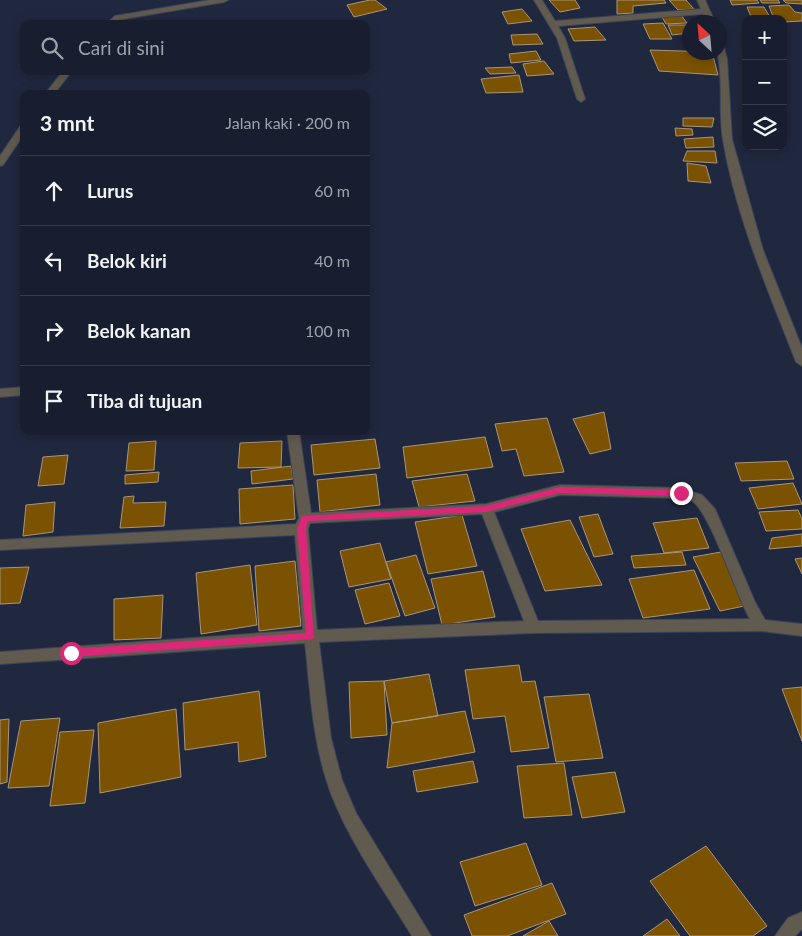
<!DOCTYPE html>
<html lang="id">
<meta charset="utf-8">
<style>
:root{--surface:#181e2f;--page:#212737;--text:#f1f3f6;--muted:#9fa2aa;--line:#363c4b}
body{margin:0;font-family:Lato,sans-serif;background:var(--page);color:var(--text)}
.controls{position:absolute;right:15px;top:15px;display:grid;overflow:hidden;border-radius:10px;box-shadow:0 2px 12px #0003}
.controls button{width:45px;height:45px;display:grid;place-items:center;padding:0;border:0;border-bottom:1px solid var(--line);background:var(--surface);color:var(--text);font:25px sans-serif}
.compass{position:absolute;left:682px;top:15px;width:45px;height:45px;border-radius:50%;background:var(--surface);box-shadow:0 2px 12px #0003;rotate:334deg}
.stop{position:absolute;width:15px;height:15px;margin:-11px;border:4px solid #db2777;border-radius:50%;background:#fff}
.stop.end{background:#db2777;border-color:#fff;box-shadow:0 1px 5px #0008}
.list{margin:0;padding:0;list-style:none}
h2{display:flex;justify-content:space-between;align-items:center;height:65px;margin:0;padding:0 20px;font-size:21px}
h2 small{font-size:16px;font-weight:400;color:var(--muted)}
.list li{display:grid;grid-template-columns:32px 1fr auto;gap:15px;align-items:center;box-sizing:border-box;height:70px;padding:0 20px;border-top:1px solid var(--line)}
.list b{display:block;font-size:19px;white-space:nowrap}
.list em{font-size:16px;font-style:normal;color:var(--muted)}
.icon{flex:none;width:28px;height:28px;fill:none;stroke:currentColor;stroke-width:2;stroke-linecap:round;stroke-linejoin:round}
.map{position:relative;flex:none;width:802px;height:936px;overflow:hidden}
.search{position:absolute;background:var(--surface);box-shadow:0 2px 12px #0003;left:20px;top:20px;width:350px;height:55px;display:flex;align-items:center;gap:12px;box-sizing:border-box;padding:0 18px;border-radius:10px;color:var(--muted);font-size:19px}
.panel{position:absolute;background:var(--surface);box-shadow:0 2px 12px #0003;left:20px;top:90px;width:350px;height:345px;border-radius:10px}
.map>svg:first-child{display:block}
</style>
<div class="map">
<svg width="802" height="936" viewBox="0 0 802 936">
<rect width="100%" height="100%" fill="#20283f"/>
<path fill="#7b5201" stroke="#a8957b" d="M370 0H375L387 9 354 17 347 5Z
M549 0H575L580 8 560 12Z
M617 0H664L666 3 633 6V13L617 14Z
M669 0H686L694 9 678 10Z
M730 0H757L759 3 732 5Z
M760 0H778L780 3H762Z
M783 0H802V4L786 3Z
M789 5 795 12 802 13V21L783 22V19H774L769 6Z
M747 7H764L771 19H752Z
M522 9 532 21 508 24 502 12Z
M681 15 687 23 666 24 662 17Z
M663 23 672 39H650L643 24Z
M668 25H688L690 33 672 35Z
M595 27 606 40 574 41 568 29Z
M537 34 543 44 513 45 511 35Z
M650 50 712 52 718 75 659 71Z
M536 51 541 60 511 63 509 54Z
M544 61 554 74 527 76 523 64Z
M512 67 516 73 490 74 485 68Z
M519 75 523 92 486 93 481 79Z
M683 118H714L712 127 683 126Z
M675 128 692 129 693 135 676 136Z
M713 137 714 147 686 148 684 139Z
M687 151H715L717 163 683 161Z
M687 163 706 166 711 183 688 181Z
M604 412 611 449 590 454 573 419Z
M547 418 564 472 524 476 516 449 502 451 495 424Z
M485 437 493 467 407 478 403 447Z
M375 439 380 468 314 475 311 445Z
M156 441 154 470 126 471 129 443Z
M282 441 281 467 238 468 240 443Z
M68 455 64 484 38 486 43 457Z
M787 461 794 479 741 481 735 463Z
M291 466 293 479 252 484 251 471Z
M159 472 158 482 125 484V475Z
M376 474 380 505 320 512 317 480Z
M467 474 475 501 419 507 412 481Z
M793 483 802 504 758 509 749 488Z
M293 485 295 519 240 524 239 489Z
M134 496 133 503 166 502 164 526 120 528 124 497Z
M55 502 53 532 23 536 26 505Z
M798 510 802 519V529L766 531 759 512Z
M598 514 613 554 594 557 579 517Z
M462 515 477 566 428 574 415 522Z
M697 518 709 548 664 553 653 523Z
M570 520 602 585 545 591 521 529Z
M802 534V546L769 549 772 538Z
M380 543 391 579 349 587 340 551Z
M682 552 686 565 634 568 631 556Z
M721 552 749 605 720 611 693 557Z
M416 555 435 608 405 616 386 562Z
M802 558V574L795 559Z
M295 561 301 626 259 631 255 566Z
M250 565 257 625 201 634 196 573Z
M29 567 20 603 0 604V568Z
M694 570 710 609 643 618 629 579Z
M483 571 495 617 442 625 431 579Z
M389 583 400 616 365 624 355 590Z
M163 595 161 638 114 640V599Z
M519 665 522 682 535 681 549 748 511 752 505 716 473 719 465 670Z
M429 674 438 716 392 723 384 681Z
M384 681 387 735 351 738 349 682Z
M802 687V741L782 689Z
M259 691 266 757 239 762 238 742 185 750 183 703Z
M589 694 603 758 556 762 544 697Z
M176 709 181 777 100 793 98 723Z
M465 711 475 752 387 768 392 723Z
M60 718 49 786 8 788 21 721Z
M9 719 7 782 0 784V720Z
M94 730 85 803 50 806 60 732Z
M473 761 478 782 417 792 413 771Z
M564 763 572 815 524 818 517 766Z
M615 772 625 812 582 818 572 777Z
M526 843 542 885 475 906 460 862Z
M706 846 767 926 753 936H690L650 881Z
M552 883 566 914 507 936H472L464 915Z
M667 919 680 936H643Z
M549 921 558 936H523Z"/>
<g fill="none" stroke-linecap="round" stroke-linejoin="round">
<g stroke="#3c445a" stroke-width="2">
<path id="minor" d="M210 0H228L224 2 118 20 114 24H106L115 16Z
M534 0H542L555 21 701 9 697 0H705L715 22H707L703 14 558 26 565 38 585 99 581 102 577 99 557 38Z
M720 45 724 47 727 59 732 139 763 250 802 348V366L796 362C768 290 736 217 723 140 718 112 724 81 717 52H720Z
M63 71H72L54 94H45Z
M24 124V134L3 165 0 166V156L21 125Z
M24 387V395L0 397V389Z
M287 431H299L311 513 486 504 560 485 681 488 702 495 715 509 755 602 765 620 802 624V636L761 631 533 633 319 642 331 738 342 780 356 813 431 936H412C383 888 342 832 326 779 312 734 310 688 305 643L0 664V652L303 630 295 535 0 550V540L296 524 299 518ZM560 495 681 498C684 499 689 500 692 501 710 512 736 595 750 619L538 621 494 512ZM482 514 524 621 317 630 308 529 310 523Z
M802 912V929L795 936H775L788 918Z"/>
</g>
<use href="#minor" fill="#615a4f" fill-rule="evenodd"/>
</g>
<path fill="#db2777" d="M560 487 681 490 685 493 681 496 560 493 486 512 308 521 306 529 314 639 71 657 66 653 71 649 306 633 297 529 302 516 486 506Z"/>
</svg>
<div class="controls">
<button>+</button>
<button>−</button>
<button><svg class="icon" aria-label="layers" viewBox="0 0 24 24"><path d="M12 4l9 5-9 5-9-5zM3 14l9 5 9-5"/></svg></button>
</div>
<svg class="compass" viewBox="-18 -18 36 36"><path d="M0-13l5 13h-10z" fill="#e53935"/><path d="M0 13l5-13h-10z" fill="#9fa2aa"/></svg>
<div class="stop" style="left:71px;top:653px"></div>
<div class="stop end" style="left:681px;top:493px"></div>
<div class="search"><svg class="icon" aria-label="search" viewBox="0 0 24 24"><circle cx="10" cy="10" r="6"/><path d="M15 15l6 6"/></svg>Cari di sini</div>
<section class="panel">
<h2>3 mnt<small>Jalan kaki · 200 m</small></h2>
<ul class="list">
<li><svg class="icon" aria-label="ahead" viewBox="0 0 24 24"><path d="M12 20V5M6 11l6-6 6 6"/></svg><div><b>Lurus</b></div><em>60 m</em></li>
<li><svg class="icon" aria-label="left" viewBox="0 0 24 24"><path d="M17 20v-9H6M10 6l-5 5 5 5"/></svg><div><b>Belok kiri</b></div><em>40 m</em></li>
<li><svg class="icon" aria-label="right" viewBox="0 0 24 24"><path d="M7 20v-9h11M14 6l5 5-5 5"/></svg><div><b>Belok kanan</b></div><em>100 m</em></li>
<li><svg class="icon" aria-label="arrive" viewBox="0 0 24 24"><path d="M6 21V4h12l-3 4 3 4H6"/></svg><div><b>Tiba di tujuan</b></div></li>
</ul>
</section>
</div>
